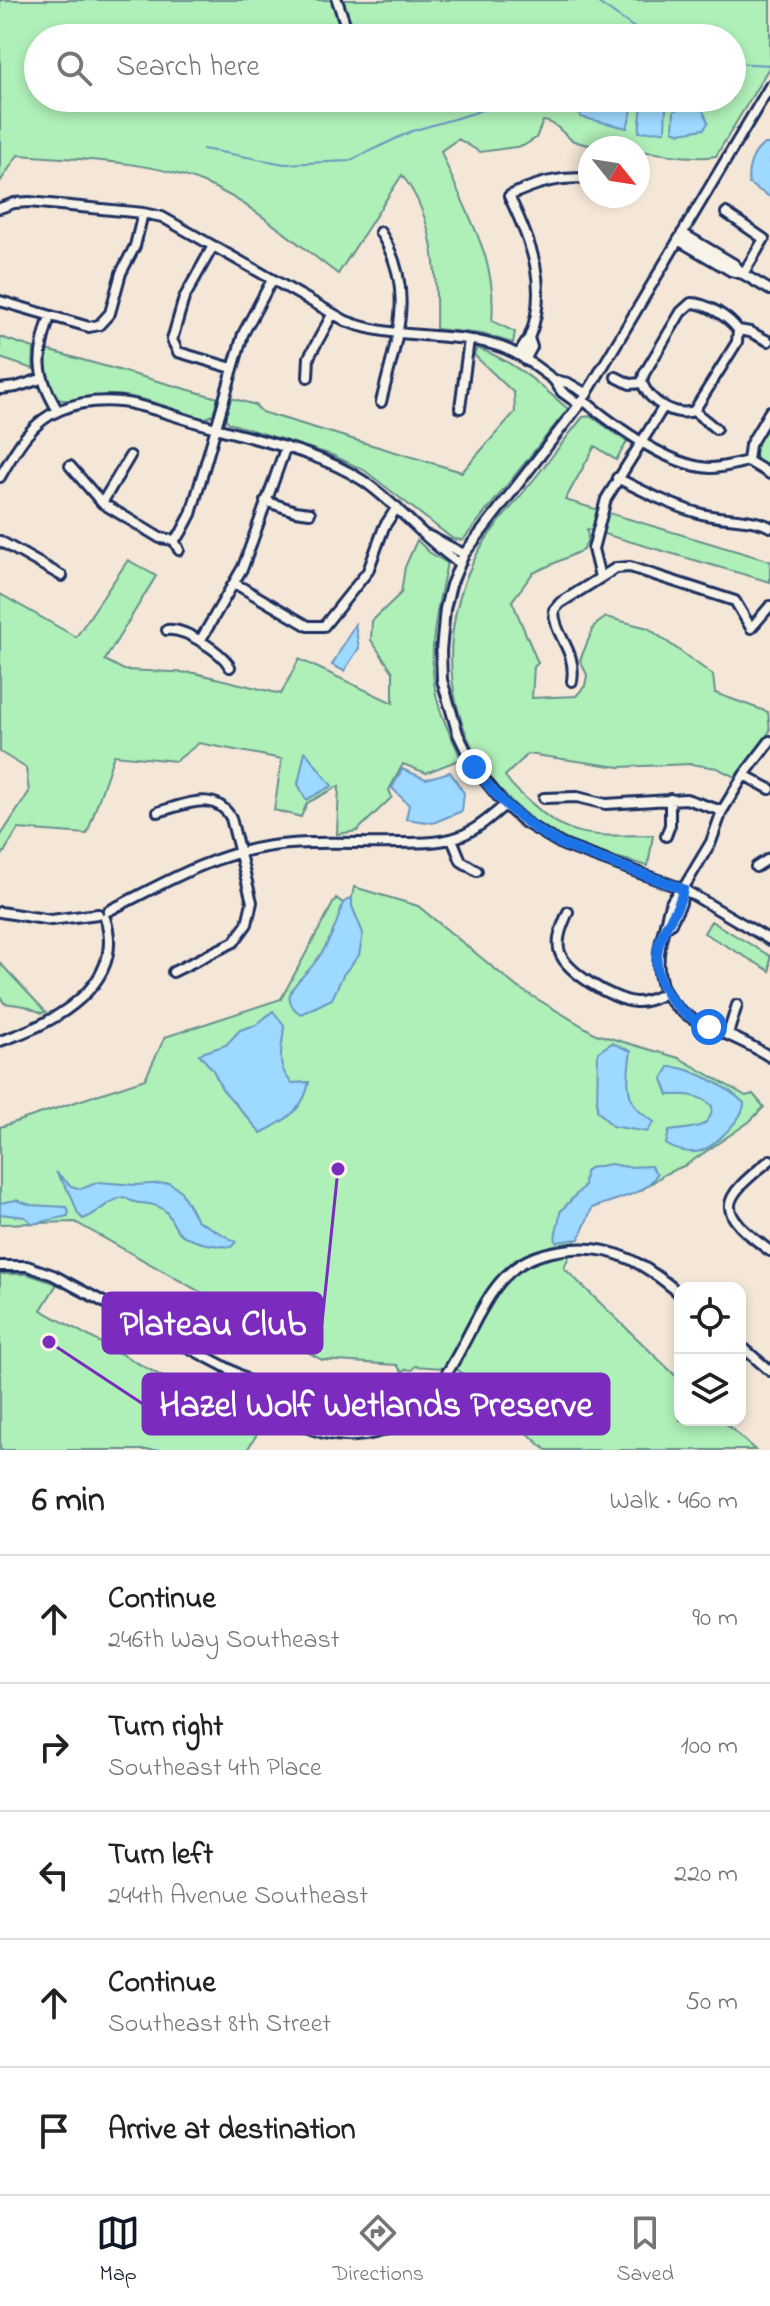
<!DOCTYPE html>
<meta charset="utf-8">
<style>
:root{--surface:#fff;--page:#f6f6f6;--text:#222;--muted:#767676;--line:#e0e0e0;--accent:#111827}
body{margin:0;font-family:"Indie Flower",sans-serif;background:var(--page);color:var(--text)}
.controls{position:absolute;right:24px;bottom:24px;display:grid;overflow:hidden;border-radius:16px;box-shadow:0 4px 12px #0003}
.controls button{width:72px;height:72px;display:grid;place-items:center;padding:0;border:0;border-bottom:2px solid var(--line);background:var(--surface);color:var(--text);font:40px sans-serif}
.compass{position:absolute;left:578px;top:136px;width:72px;height:72px;border-radius:50%;background:var(--surface);box-shadow:0 4px 12px #0003;rotate:120deg}
.stop{position:absolute;width:24px;height:24px;margin:-18px;border:6px solid #1a73e8;border-radius:50%;background:#fff}
.stop.end{background:#1a73e8;border-color:#fff;box-shadow:0 2px 8px #0008}
.list{margin:0;padding:0;list-style:none}
h2{display:flex;justify-content:space-between;align-items:center;height:104px;margin:0;padding:0 32px;font-size:34px}
h2 small{font-size:26px;font-weight:400;color:var(--muted)}
.list li{display:grid;grid-template-columns:52px 1fr auto;gap:24px;align-items:center;box-sizing:border-box;height:128px;padding:0 32px;border-top:2px solid var(--line)}
.list b{display:block;font-size:30px;white-space:nowrap}
.list p{margin:0;font-size:26px;white-space:nowrap;color:var(--muted)}
.list em{font-size:26px;font-style:normal;color:var(--muted)}
.icon{flex:none;width:44px;height:44px;fill:none;stroke:currentColor;stroke-width:2;stroke-linecap:round;stroke-linejoin:round}
.map{position:relative;flex:none;width:770px;height:1450px;overflow:hidden}
.search{position:absolute;background:var(--surface);box-shadow:0 4px 12px #0003;left:24px;right:24px;top:24px;height:88px;display:flex;align-items:center;gap:20px;box-sizing:border-box;padding:0 28px;border-radius:44px;color:var(--muted);font-size:30px}
.sheet{height:744px;background:var(--surface)}
nav{display:flex;justify-content:space-around;align-items:center;box-sizing:border-box;height:112px;border-top:2px solid var(--line);background:var(--surface);font-size:22px;color:var(--muted)}
nav a{display:grid;justify-items:center;gap:4px}
nav .on{color:var(--accent)}
.map>svg:first-child{display:block}
</style>
<div class="map">
<svg width="770" height="1450" viewBox="0 0 770 1450">
<rect width="100%" height="100%" fill="#f4e7d8"/>
<filter id="ink" filterUnits="userSpaceOnUse"><feTurbulence type="fractalNoise" baseFrequency=".0125" numOctaves="2"/><feDisplacementMap in="SourceGraphic" scale="16" xChannelSelector="R" yChannelSelector="G"/><feConvolveMatrix kernelMatrix="1 2 1 2 8 2 1 2 1" color-interpolation-filters="sRGB"/></filter>
<g filter="url(#ink)">
<path fill="#afefb8" stroke="#658f8b" stroke-width="2" fill-rule="evenodd" d="M0 0H770V66L716 156C692 160 663 153 638 151V148C619 148 592 148 574 141 563 136 558 122 543 121L536 138 523 146 480 152 458 139 441 151C463 211 498 254 492 321L515 332 513 343 482 334 436 329C437 276 436 219 402 175L338 274C297 244 252 203 206 184 148 159 79 160 18 155L0 182ZM38 38H732V98H38Z
M0 337 34 348 33 369 0 358Z
M477 348C514 361 539 384 568 409L463 540 453 539 364 470 332 455 229 423 225 418 231 398 255 405 262 412 462 472 515 412 514 393 474 355Z
M47 350 218 398 213 415 204 419C178 411 151 399 125 396 103 392 79 404 57 399L46 371Z
M591 416 627 442 616 460 595 446 565 500 770 561V582L587 529 588 539 583 550 533 573 512 601 538 663 534 667 532 698 576 696 585 686 587 675 580 660 594 626 606 617 648 628 713 675 715 693 768 712 770 731 735 777 717 768 691 764 619 767 528 754 505 776C514 789 524 797 536 807 573 842 605 835 653 835L648 866C611 856 568 845 536 822 452 761 429 654 473 562 486 534 508 512 527 488 546 465 564 440 583 417Z
M770 422V468L758 461 753 451Z
M417 540 429 552 447 563C437 608 425 660 439 706 444 724 454 741 461 759L426 773 403 764 389 790 392 797 357 831 337 834 339 786 307 803 301 817 274 810 282 759 199 743 176 761 114 755 87 834 18 829 0 859V837L29 792 26 768 0 752V594L76 637 128 560 156 576 105 660 124 670 195 673 281 694 299 659 393 703V672L371 640 372 621 401 593 405 567Z
M354 887 418 906 517 987 596 1034 679 1058 746 1096 753 1094 764 1107 749 1122 686 1165 665 1174 640 1191 589 1208 564 1268 680 1380V1420H722L755 1450H546L457 1369 415 1366 412 1370 406 1369 402 1372 397 1365 322 1360 75 1222 0 1224V1127L145 1079 165 1037 281 999 336 898 343 903 352 897Z
M711 921 770 956V971L704 933Z
M0 963 46 1012 42 1013 25 1006 4 1003 0 996Z
M0 1274H27L57 1284 41 1310 192 1393 224 1373 248 1388 271 1412 247 1450H0Z"/>
<path fill="#9ed9ff" stroke="#6a95bf" stroke-width="2" d="M582 98 635 99 627 128 580 117Z
M642 104 666 106 665 131 639 132Z
M684 105 703 110 708 123 704 129 680 133 673 130 674 111Z
M765 144H770V197L749 184C746 171 752 151 765 144Z
M355 624 359 648 344 671 332 665Z
M305 751 332 786 306 800 298 784Z
M402 769 426 779 450 772 464 793 462 811 433 823 406 819 409 805 392 788Z
M352 897V906L363 933 359 955 343 975 332 999 301 1014C294 1010 288 1003 290 994 293 983 307 973 313 965 329 945 336 926 343 903Z
M273 1011 284 1025C283 1048 274 1065 292 1083L309 1082C304 1110 285 1121 261 1133L222 1089 213 1070 199 1054 226 1045 240 1030 256 1025Z
M612 1043 631 1051C628 1071 623 1100 643 1114 647 1117 651 1119 654 1122L647 1132 612 1126 597 1110 598 1052Z
M669 1067C690 1066 729 1088 744 1103 745 1117 715 1145 703 1150 693 1155 674 1150 666 1144L669 1131C686 1128 713 1131 712 1106 700 1094 683 1094 668 1095L662 1079Z
M610 1164 628 1167 651 1166 657 1174C645 1196 613 1199 592 1208L579 1239 556 1242C553 1233 560 1224 560 1212L584 1186 585 1172 589 1168Z
M56 1172 71 1186 81 1189 99 1182 135 1185 169 1183 180 1190 197 1220 236 1242 231 1247C216 1246 189 1243 178 1231 171 1223 170 1211 159 1207 145 1200 138 1207 124 1197 107 1200 99 1214 83 1219L78 1214 71 1195Z
M16 1200 31 1205 66 1207 69 1210 68 1216 33 1224 25 1217 0 1214V1203Z"/>
<g fill="none" stroke-linecap="round" stroke-linejoin="round">
<path stroke="#6a95bf" stroke-width="2" d="M594 0 642 33
M625 38 642 33 655 38
M732 63 770 65
M203 149 285 164 349 161 412 131 474 113 508 98"/>
<g stroke="#1b2f5e" stroke-width="14">
<path id="minor" d="M337 0 350 38
M770 86 583 400 464 554 451 585 445 609 441 651 442 680 458 734 474 767 505 805 524 822 563 845 683 889 770 940
M0 208 14 203 29 202 143 213 162 217 346 321C395 341 451 330 501 347 521 354 538 368 554 380
M726 213 764 239
M380 232C417 290 396 340 381 402
M764 239 743 274 770 290
M678 240 731 271 743 274 734 264 682 233
M213 246 184 298 172 340 178 352 232 368
M0 301 89 327 99 325 110 313 121 273 135 246 143 213
M50 316C37 358 35 372 58 411
M529 338C550 287 531 242 509 196 536 183 560 176 590 179
M518 355 529 338 532 347 525 360
M308 377 309 357 332 315
M616 377 630 384 642 383C650 402 674 417 694 411L716 429
M642 383 644 374 681 312 691 303C706 303 729 317 738 330L750 332 768 341
M0 389 16 387 41 379
M583 400C615 426 668 466 710 468 723 468 735 464 748 461
M580 405 562 392 554 380 568 383 587 394
M460 408 469 340
M694 411 737 342 738 330
M748 461 750 445 770 411
M748 461 770 474
M70 466 102 503 160 538 174 540 179 550
M0 477C15 451 30 422 60 410 79 402 99 400 120 402 147 405 175 417 202 424 254 440 316 450 362 480 398 504 424 540 459 563
M617 478C643 491 670 505 698 513 720 520 752 517 770 527
M265 501 295 511 310 513
M102 503 130 456
M429 536 464 554
M174 540 181 533 191 514 243 334 272 280
M0 541 62 576
M600 577 593 549 606 499 664 406
M234 583 308 626H324L368 571 384 527 397 507
M167 630C185 628 222 652 230 667
M200 641 243 567 285 449
M572 681C577 649 554 637 554 610L560 603 616 568 630 567 735 601 751 628 770 606
M744 775 770 789
M544 798 577 797 606 804 686 799 722 811
M158 812C183 805 215 789 231 818L252 902 247 924 234 942 173 972
M666 836 670 825V799
M452 839 461 861 477 871
M756 867 770 858
M683 889C667 900 668 915 663 932 639 1024 714 1019 770 1057
M108 911C161 885 206 857 265 847 307 840 357 844 399 843 421 843 446 843 465 834 480 827 492 816 505 805
M0 912 51 920 98 914
M568 912C563 924 557 936 559 949 562 971 614 1000 635 1002 646 1003 656 997 666 993
M664 929 671 923 681 903 683 889 711 842 722 811 744 775 770 741
M728 1034 737 1005
M0 1041C53 1024 127 985 105 918
M770 1160C718 1202 715 1210 770 1251
M0 1266H27L53 1275C96 1298 139 1321 182 1344 201 1355 222 1364 241 1376 263 1391 276 1414 302 1425 318 1433 336 1437 355 1436 424 1432 450 1369 478 1316 487 1300 496 1284 510 1272 526 1257 550 1251 572 1249 616 1245 647 1266 680 1294
M740 1345 770 1371"/>
</g>
<use href="#minor" stroke="#f7f3e8" stroke-width="8"/>
</g>
</g>
<g fill="none" stroke-linecap="round" stroke-linejoin="round" filter="url(#ink)">
<path stroke="#1a73e8" stroke-width="10" d="M474 767C498 801 525 825 563 845L683 889C680 908 670 917 663 933 644 975 671 1011 709 1027"/>
</g>
<path fill="none" stroke="#7b2cbf" stroke-width="3" d="M338 1169L322 1323M49 1342L143 1404"/>
<g fill="#7b2cbf" stroke="#f7f3e8" stroke-width="3">
<circle cx="338" cy="1169" r="8"/>
<circle cx="49" cy="1342" r="8"/>
</g>
<g fill="#7b2cbf" stroke="#7b2cbf" stroke-width="3">
<rect x="103" y="1293" width="219" height="60" rx="8"/>
<rect x="143" y="1374" width="466" height="60" rx="8"/>
</g>
<g font-size="36" text-anchor="middle" font-weight="bold" fill="#fff">
<text x="213" y="1335">Plateau Club</text>
<text x="376" y="1416">Hazel Wolf Wetlands Preserve</text>
</g>
</svg>
<div class="controls">
<button><svg class="icon" aria-label="locate" viewBox="0 0 24 24"><circle cx="12" cy="12" r="6"/><path d="M12 2v4M12 18v4M2 12h4M18 12h4"/></svg></button>
<button><svg class="icon" aria-label="layers" viewBox="0 0 24 24"><path d="M12 4l9 5-9 5-9-5zM3 14l9 5 9-5"/></svg></button>
</div>
<svg class="compass" viewBox="-18 -18 36 36"><path d="M0-13l5 13h-10z" fill="#e53935"/><path d="M0 13l5-13h-10z" fill="#767676"/></svg>
<div class="stop" style="left:709px;top:1027px"></div>
<div class="stop end" style="left:474px;top:767px"></div>
<div class="search"><svg class="icon" aria-label="search" viewBox="0 0 24 24"><circle cx="10" cy="10" r="6"/><path d="M15 15l6 6"/></svg>Search here</div>
</div>
<section class="sheet">
<h2>6 min<small>Walk · 460 m</small></h2>
<ul class="list">
<li><svg class="icon" aria-label="ahead" viewBox="0 0 24 24"><path d="M12 20V5M6 11l6-6 6 6"/></svg><div><b>Continue</b><p>246th Way Southeast</p></div><em>90 m</em></li>
<li><svg class="icon" aria-label="right" viewBox="0 0 24 24"><path d="M7 20v-9h11M14 6l5 5-5 5"/></svg><div><b>Turn right</b><p>Southeast 4th Place</p></div><em>100 m</em></li>
<li><svg class="icon" aria-label="left" viewBox="0 0 24 24"><path d="M17 20v-9H6M10 6l-5 5 5 5"/></svg><div><b>Turn left</b><p>244th Avenue Southeast</p></div><em>220 m</em></li>
<li><svg class="icon" aria-label="ahead" viewBox="0 0 24 24"><path d="M12 20V5M6 11l6-6 6 6"/></svg><div><b>Continue</b><p>Southeast 8th Street</p></div><em>50 m</em></li>
<li><svg class="icon" aria-label="arrive" viewBox="0 0 24 24"><path d="M6 21V4h12l-3 4 3 4H6"/></svg><div><b>Arrive at destination</b></div></li>
</ul>
</section>
<nav>
<a class="on"><svg class="icon" aria-label="map" viewBox="0 0 24 24"><path d="M3 6l6-2 6 2 6-2v14l-6 2-6-2-6 2zM9 4v14M15 6v14"/></svg>Map</a>
<a><svg class="icon" aria-label="directions" viewBox="0 0 24 24"><path d="M12 3l9 9-9 9-9-9zM9 14v-3h6M13 9l2 2-2 2"/></svg>Directions</a>
<a><svg class="icon" aria-label="saved" viewBox="0 0 24 24"><path d="M7 4h10v16l-5-4-5 4z"/></svg>Saved</a>
</nav>
